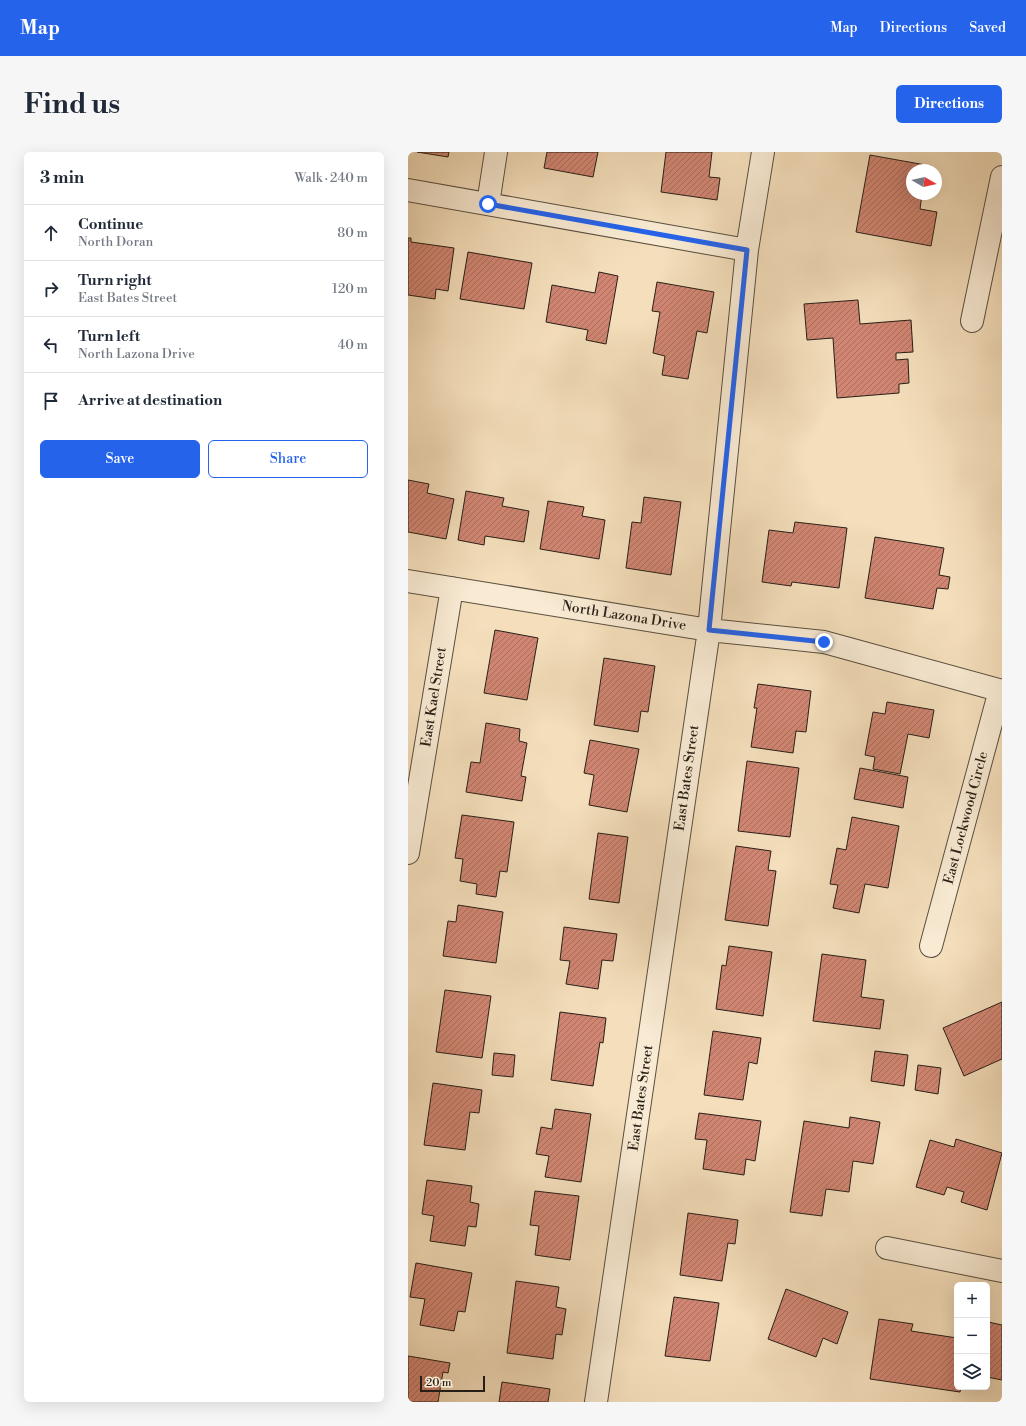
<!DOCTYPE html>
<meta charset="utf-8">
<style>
:root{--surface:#fff;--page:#f6f6f7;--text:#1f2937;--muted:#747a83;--line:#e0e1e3;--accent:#2563eb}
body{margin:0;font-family:"Libre Bodoni",serif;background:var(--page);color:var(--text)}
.controls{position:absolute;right:12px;bottom:12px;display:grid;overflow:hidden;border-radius:6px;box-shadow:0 4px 16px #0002}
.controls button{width:36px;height:36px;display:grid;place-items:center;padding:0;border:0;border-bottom:1px solid var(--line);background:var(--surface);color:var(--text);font:20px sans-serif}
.compass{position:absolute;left:498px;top:12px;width:36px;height:36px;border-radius:50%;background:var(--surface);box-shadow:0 4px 16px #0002;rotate:99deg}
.scale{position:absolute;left:12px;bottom:10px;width:65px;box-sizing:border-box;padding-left:4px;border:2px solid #271f16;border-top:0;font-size:11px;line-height:14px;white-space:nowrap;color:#271f16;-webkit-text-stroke:3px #f8ead3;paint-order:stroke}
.stop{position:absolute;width:12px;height:12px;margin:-9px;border:3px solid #2563eb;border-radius:50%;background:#fff}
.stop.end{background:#2563eb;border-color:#fff;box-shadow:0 1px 4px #0008}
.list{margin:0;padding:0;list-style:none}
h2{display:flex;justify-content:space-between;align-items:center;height:52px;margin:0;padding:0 16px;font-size:17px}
h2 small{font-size:13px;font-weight:400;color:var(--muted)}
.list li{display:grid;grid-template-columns:26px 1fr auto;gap:12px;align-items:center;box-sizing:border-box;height:56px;padding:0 16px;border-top:1px solid var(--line)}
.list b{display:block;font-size:15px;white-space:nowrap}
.list p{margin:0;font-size:13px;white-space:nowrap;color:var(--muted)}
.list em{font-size:13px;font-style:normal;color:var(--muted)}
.actions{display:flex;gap:8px;padding:12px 16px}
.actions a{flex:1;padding:9px 0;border:1px solid var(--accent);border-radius:6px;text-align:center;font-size:14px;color:var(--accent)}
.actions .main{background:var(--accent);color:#fff}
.icon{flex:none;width:22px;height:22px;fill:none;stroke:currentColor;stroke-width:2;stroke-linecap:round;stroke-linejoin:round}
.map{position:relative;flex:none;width:594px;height:1250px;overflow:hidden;border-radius:6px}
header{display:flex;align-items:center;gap:24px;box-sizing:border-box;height:56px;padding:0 20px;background:var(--accent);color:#fff}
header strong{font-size:19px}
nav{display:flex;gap:22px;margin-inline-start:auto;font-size:14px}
.intro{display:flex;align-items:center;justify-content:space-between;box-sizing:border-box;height:96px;padding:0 24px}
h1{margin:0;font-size:28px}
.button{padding:10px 18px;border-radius:6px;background:var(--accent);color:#fff;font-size:14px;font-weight:700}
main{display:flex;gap:24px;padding:0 24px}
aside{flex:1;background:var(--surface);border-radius:6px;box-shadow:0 4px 16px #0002}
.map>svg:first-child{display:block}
</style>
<header>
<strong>Map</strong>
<nav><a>Map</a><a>Directions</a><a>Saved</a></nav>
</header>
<div class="intro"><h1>Find us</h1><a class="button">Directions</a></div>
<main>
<aside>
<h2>3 min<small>Walk · 240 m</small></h2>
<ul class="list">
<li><svg class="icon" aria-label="ahead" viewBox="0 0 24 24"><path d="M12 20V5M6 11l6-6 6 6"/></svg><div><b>Continue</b><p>North Doran</p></div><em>80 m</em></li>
<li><svg class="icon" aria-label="right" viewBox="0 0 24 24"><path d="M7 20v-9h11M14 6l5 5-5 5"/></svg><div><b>Turn right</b><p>East Bates Street</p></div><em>120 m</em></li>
<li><svg class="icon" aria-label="left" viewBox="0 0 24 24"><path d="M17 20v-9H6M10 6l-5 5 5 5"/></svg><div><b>Turn left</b><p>North Lazona Drive</p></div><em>40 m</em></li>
<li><svg class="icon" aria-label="arrive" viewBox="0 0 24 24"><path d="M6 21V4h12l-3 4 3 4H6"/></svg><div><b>Arrive at destination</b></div></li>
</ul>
<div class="actions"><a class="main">Save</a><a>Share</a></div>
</aside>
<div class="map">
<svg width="594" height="1250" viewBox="0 0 594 1250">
<defs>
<pattern id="building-hatch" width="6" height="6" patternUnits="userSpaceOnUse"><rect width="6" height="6" fill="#d18673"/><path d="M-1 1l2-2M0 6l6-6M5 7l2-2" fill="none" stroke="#aa6d5d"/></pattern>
</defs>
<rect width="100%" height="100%" fill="#f4debb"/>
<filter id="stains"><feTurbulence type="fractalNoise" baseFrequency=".005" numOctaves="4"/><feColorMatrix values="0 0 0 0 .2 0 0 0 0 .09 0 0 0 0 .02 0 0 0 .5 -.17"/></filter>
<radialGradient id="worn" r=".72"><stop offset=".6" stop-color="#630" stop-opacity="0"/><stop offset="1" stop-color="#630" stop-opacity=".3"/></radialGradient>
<path fill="url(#building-hatch)" stroke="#271f16" d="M9 0H41L40 5Z
M139 0H190L185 25 136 16Z
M258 0H304L301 25 312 26 309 48 253 40Z
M462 3 523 14V18H504V42H514L512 57 529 60 523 94 448 80Z
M0 86H3V90L46 96 40 139 28 137 27 147 0 143Z
M60 100 124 111 116 157 52 147Z
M191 120 210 124 198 192 178 188 180 178 138 170 144 133 187 141Z
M249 130 306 140 299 181 289 179 280 227 254 223 257 204 245 201 252 160 244 159Z
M450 148 452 172 503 168 505 200 488 201V208L500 207 501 231 491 232V241L429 246 425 186 399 188 396 152Z
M0 328 21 332 19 341 46 347 38 387 0 380Z
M58 339 96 346 94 354 121 359 116 390 77 384 76 393 50 388Z
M236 345 273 350 263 423 218 416 224 370 233 371Z
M140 349 176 355 174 364 197 368 191 407 132 397Z
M387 370 439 376 431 436 384 430 383 434 354 430 361 378 385 381Z
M467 385 536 396 531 423 542 425 540 437 529 436 525 457 457 446Z
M87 478 130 486 119 548 76 541Z
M196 506 247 514 240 560 233 559 230 580 186 573Z
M350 532 403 539 398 580 388 579 385 601 343 595 349 556H346Z
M479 550 526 558 521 586 500 582 492 622 465 617 467 605 457 603 465 560 477 562Z
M78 571 112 577 111 589 119 591 113 624 118 625 114 649 58 640 63 610 72 611Z
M182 588 231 597 219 660 181 653 186 623 176 621Z
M339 609 391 616 382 685 330 679Z
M452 616 500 625 495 656 446 647Z
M54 663 106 670 99 720 92 719 88 745 68 742 69 732 52 729 55 707 47 706Z
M444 665 491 674 480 736 457 732 451 761 425 756 430 733 422 732 429 696 438 698Z
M190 681 220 685 211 751 181 747Z
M328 694 363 699 360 718 368 719 360 774 317 768Z
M50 753 95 760 88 811 35 804 40 769 48 770Z
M156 775 209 782 205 809 194 808 190 837 158 832 162 809 152 808Z
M321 794 364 800 355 864 308 857 314 813 318 814Z
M414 802 458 808 453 845 476 848 472 877 405 869Z
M37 838 83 844 74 906 28 900Z
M594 850V907L556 924 535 876Z
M152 860 198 866 195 891 192 890 185 934 143 928Z
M305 879 353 886 349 912 341 910 335 948 296 943Z
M467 899 500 903 496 934 463 929Z
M86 901 107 903 105 925 84 923Z
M510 913 533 916 530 942 507 938Z
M25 931 74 938 71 961 62 960 57 998 16 993Z
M147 957 183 962 173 1030 137 1025 141 1004 128 1002 133 975 144 977Z
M291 961 353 969 347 1009 338 1007 336 1023 295 1017 299 988 287 987Z
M442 965 472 970 465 1012 445 1009 441 1040 418 1037 414 1064 382 1060 396 969 441 976Z
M548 987 594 1001 579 1058 553 1050 556 1040 539 1035 536 1043 508 1035 522 988 546 995Z
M19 1028 64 1034 62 1050 71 1052 68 1075 60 1074 57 1094 22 1089 26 1064 14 1062Z
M127 1039 171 1044 162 1108 127 1103 131 1074 122 1073Z
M280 1061 330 1068 327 1092 320 1091 314 1129 272 1123Z
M8 1111 64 1121 57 1160 50 1159 46 1179 12 1173 17 1147 2 1145Z
M108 1129 151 1135 148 1155 158 1157 154 1183 148 1182 145 1207 99 1201Z
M378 1137 440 1160 429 1192 415 1186 408 1205 360 1187Z
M266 1145 311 1151 302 1209 257 1204Z
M471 1167 505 1172 503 1179 549 1186V1235H553L552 1240 462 1227Z
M580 1170 594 1173V1228L579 1225Z
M0 1204 42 1211 40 1221 35 1220 30 1250H0Z
M94 1230 142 1237 140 1250H91Z"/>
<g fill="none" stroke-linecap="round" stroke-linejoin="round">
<g stroke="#5a4f3f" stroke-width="24">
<path id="minor" d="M0 38 339 98
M80 52 88 0
M564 169 594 25
M0 429 301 478 416 490 594 539
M0 701 44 436
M523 794 592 538
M479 1096 594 1119
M188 1250 301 478 339 98 355 0"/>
</g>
<use href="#minor" stroke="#f8ead3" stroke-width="22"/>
</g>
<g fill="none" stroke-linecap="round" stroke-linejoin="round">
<path stroke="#2563eb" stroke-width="5" d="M80 52 339 98 301 478 416 490"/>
</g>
<g text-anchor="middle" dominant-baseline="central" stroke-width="3.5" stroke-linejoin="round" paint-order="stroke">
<g font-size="14" fill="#271f16" stroke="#f8ead3">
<text transform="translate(216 464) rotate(9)">North Lazona Drive</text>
<text transform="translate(26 545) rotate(-81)">East Kael Street</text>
<text transform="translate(279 626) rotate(-82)">East Bates Street</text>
<text transform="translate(558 666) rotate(-75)">East Lockwood Circle</text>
<text transform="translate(233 946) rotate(-82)">East Bates Street</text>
</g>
</g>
<rect width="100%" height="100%" filter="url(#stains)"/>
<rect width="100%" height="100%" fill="url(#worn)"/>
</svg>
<div class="controls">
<button>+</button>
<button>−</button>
<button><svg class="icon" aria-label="layers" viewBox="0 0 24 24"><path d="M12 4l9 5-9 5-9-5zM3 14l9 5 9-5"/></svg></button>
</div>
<svg class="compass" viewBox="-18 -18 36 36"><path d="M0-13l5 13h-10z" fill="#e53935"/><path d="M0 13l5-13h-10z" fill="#747a83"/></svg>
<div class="scale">20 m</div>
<div class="stop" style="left:80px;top:52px"></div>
<div class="stop end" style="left:416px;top:490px"></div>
</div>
</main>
